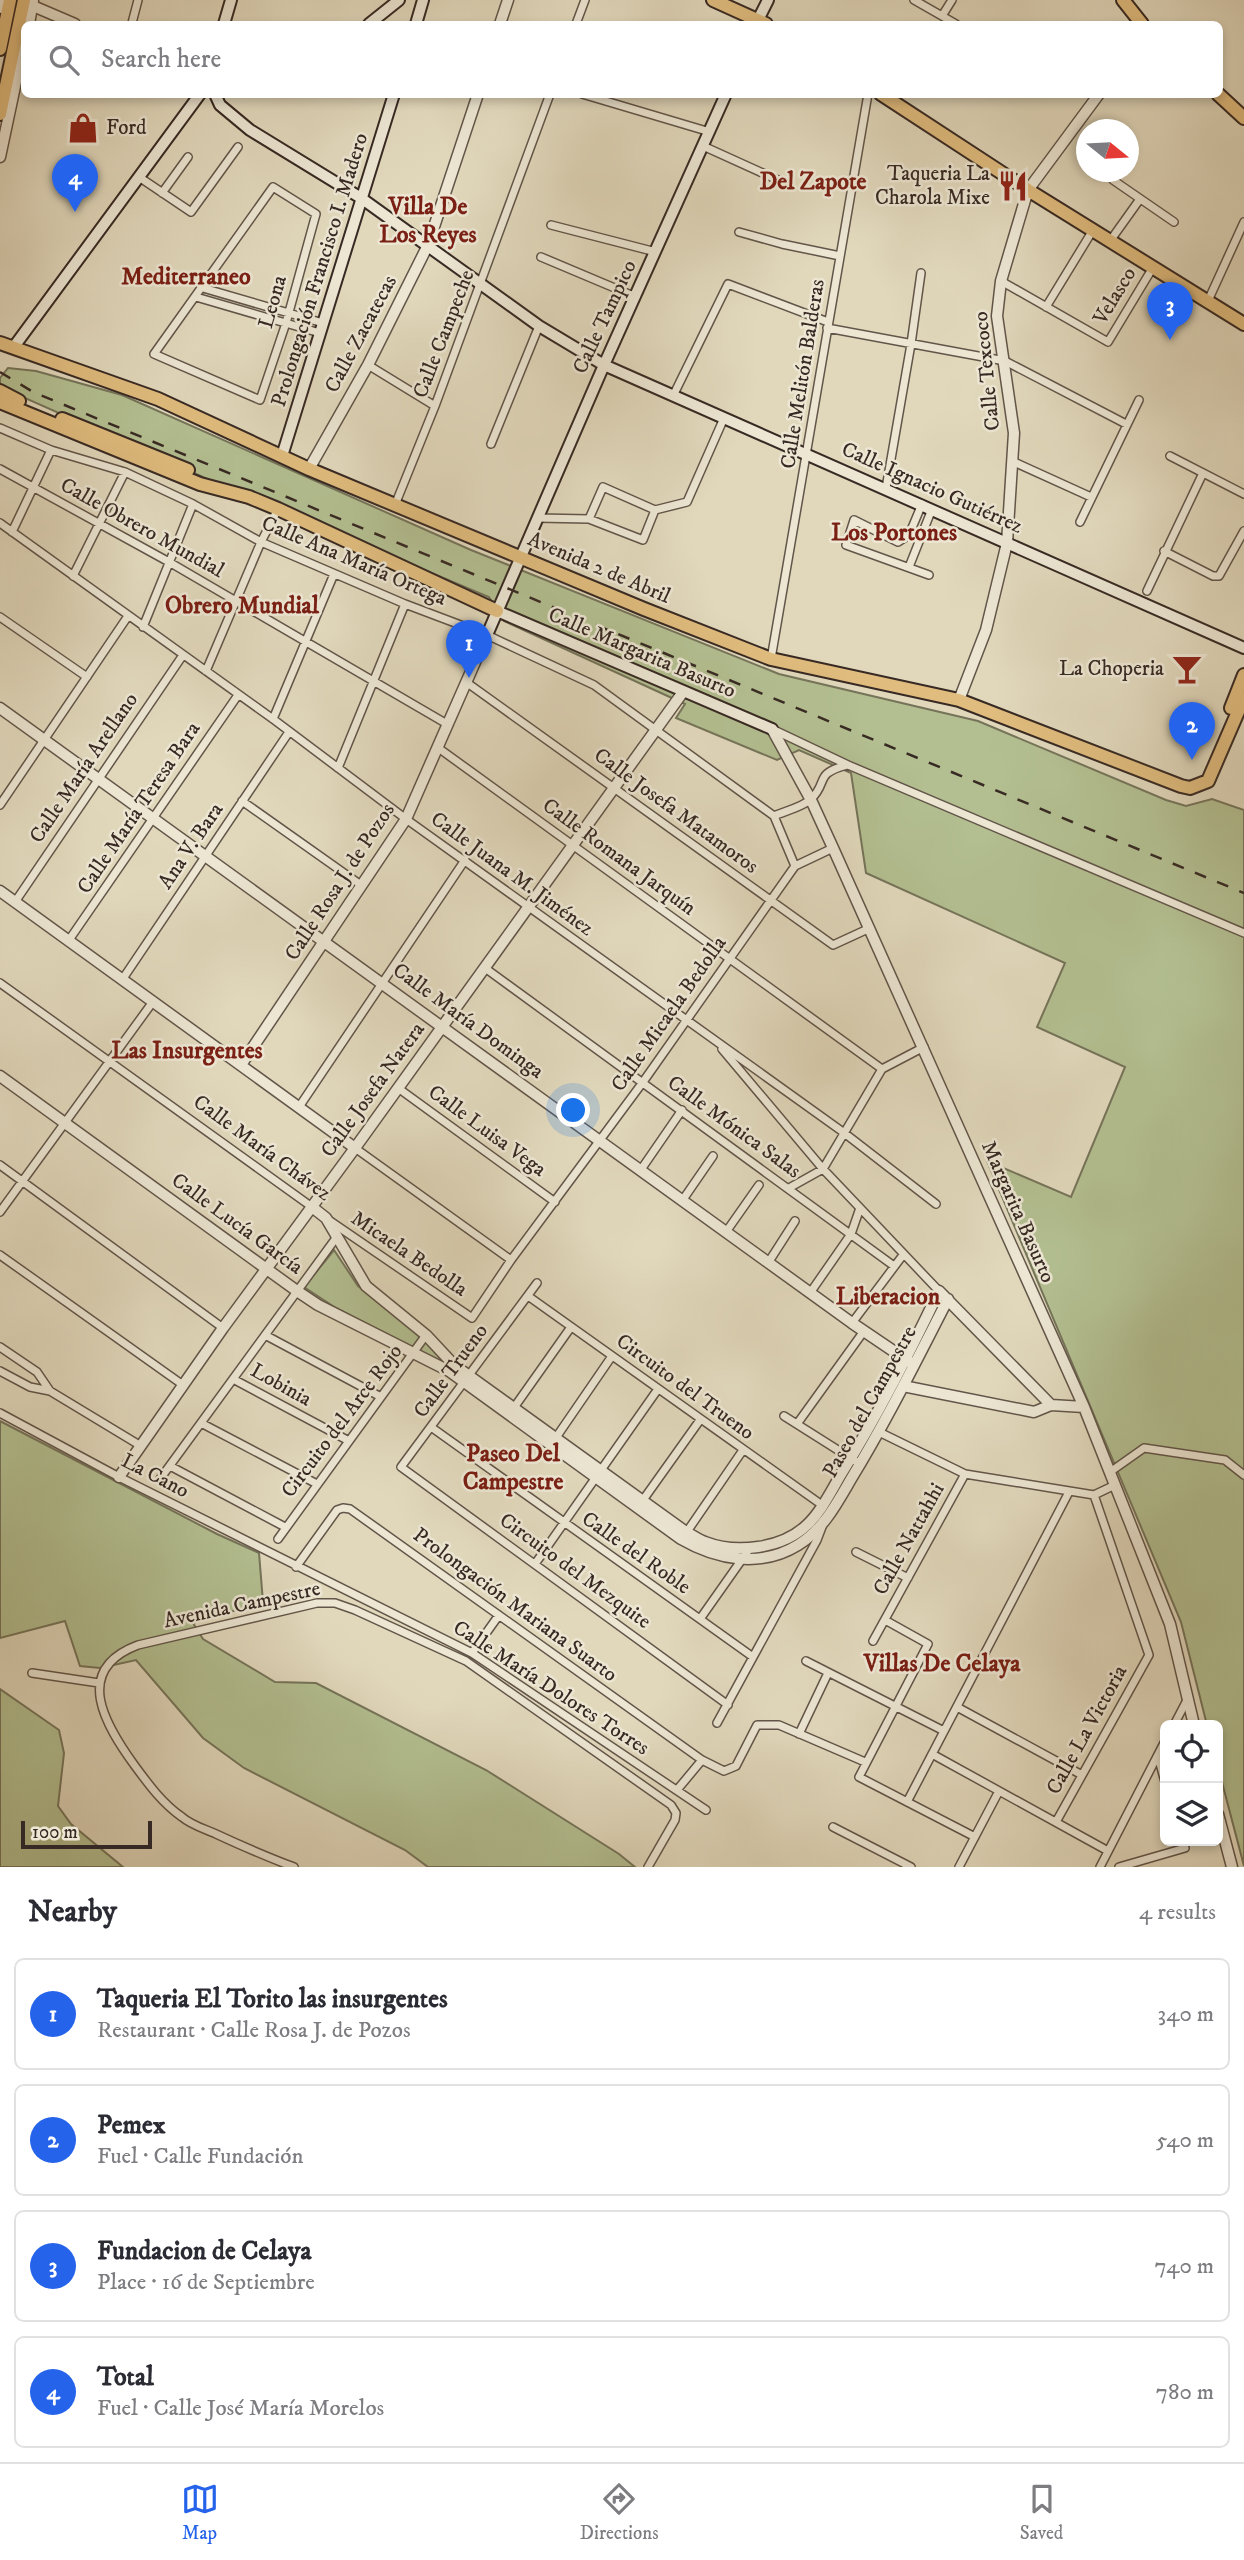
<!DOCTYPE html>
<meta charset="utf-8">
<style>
:root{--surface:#fff;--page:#f2f2f3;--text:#2b2b33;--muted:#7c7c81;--line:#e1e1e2;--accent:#2563eb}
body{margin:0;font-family:"IM FELL DW Pica",serif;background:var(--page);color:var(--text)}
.controls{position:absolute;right:21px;bottom:21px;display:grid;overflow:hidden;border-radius:10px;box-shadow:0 4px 10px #0003}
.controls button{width:63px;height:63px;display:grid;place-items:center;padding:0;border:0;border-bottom:2px solid var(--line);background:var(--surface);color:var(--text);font:35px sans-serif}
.compass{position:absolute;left:1076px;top:119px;width:63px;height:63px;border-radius:50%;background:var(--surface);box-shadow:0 4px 10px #0003;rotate:108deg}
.scale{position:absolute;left:21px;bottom:18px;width:131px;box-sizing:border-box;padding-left:7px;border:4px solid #372923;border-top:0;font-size:19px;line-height:24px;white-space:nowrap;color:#372923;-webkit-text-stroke:5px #ece6d3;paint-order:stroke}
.you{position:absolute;left:574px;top:1111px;width:24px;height:24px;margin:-18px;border:5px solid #fff;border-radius:50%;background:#1a73e8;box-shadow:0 0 0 10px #1a73e833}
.badge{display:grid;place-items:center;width:46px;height:46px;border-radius:50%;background:var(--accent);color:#fff;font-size:23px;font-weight:700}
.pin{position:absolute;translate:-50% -58px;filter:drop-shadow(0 2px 4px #0008)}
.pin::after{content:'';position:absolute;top:37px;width:24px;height:21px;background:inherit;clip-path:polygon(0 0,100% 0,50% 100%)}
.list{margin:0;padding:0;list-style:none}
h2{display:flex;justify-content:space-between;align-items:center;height:91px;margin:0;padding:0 28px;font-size:30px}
h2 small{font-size:23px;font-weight:400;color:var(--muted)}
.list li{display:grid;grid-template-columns:46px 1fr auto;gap:21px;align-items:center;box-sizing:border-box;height:112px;margin:0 14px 14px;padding:0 14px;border:2px solid var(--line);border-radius:10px}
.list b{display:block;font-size:26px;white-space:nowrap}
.list p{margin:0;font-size:23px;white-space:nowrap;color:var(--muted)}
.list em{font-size:23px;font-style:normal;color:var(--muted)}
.icon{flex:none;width:38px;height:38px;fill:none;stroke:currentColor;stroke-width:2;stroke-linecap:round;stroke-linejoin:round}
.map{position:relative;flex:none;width:1244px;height:1867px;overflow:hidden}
.search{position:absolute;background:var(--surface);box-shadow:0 4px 10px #0003;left:21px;right:21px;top:21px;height:77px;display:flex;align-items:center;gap:18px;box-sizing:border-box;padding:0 24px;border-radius:10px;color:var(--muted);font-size:26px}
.sheet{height:595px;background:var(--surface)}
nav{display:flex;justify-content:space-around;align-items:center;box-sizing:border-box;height:98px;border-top:2px solid var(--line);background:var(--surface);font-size:19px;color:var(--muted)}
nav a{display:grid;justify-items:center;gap:4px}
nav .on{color:var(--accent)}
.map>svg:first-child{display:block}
</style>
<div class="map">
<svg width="1244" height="1867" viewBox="0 0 1244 1867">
<rect width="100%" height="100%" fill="#e1d8bc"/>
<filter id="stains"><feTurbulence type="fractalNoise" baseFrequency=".00286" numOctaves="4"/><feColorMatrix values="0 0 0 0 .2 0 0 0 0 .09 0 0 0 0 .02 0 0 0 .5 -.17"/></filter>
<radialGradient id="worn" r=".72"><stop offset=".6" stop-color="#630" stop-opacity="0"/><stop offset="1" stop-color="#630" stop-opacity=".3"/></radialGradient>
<path fill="#b3bf91" stroke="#75745a" stroke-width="2" d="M8 368 36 371 122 395 471 550 779 674 978 721 1166 800 1186 806 1212 799 1244 810V1866L1218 1767V1725H1207L1181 1622 987 1161 1071 1197 1125 1067 1037 1027 1065 963 866 873 851 773 799 750 777 760 676 718 685 704 504 621 489 597 212 481 9 391 0 384V378Z
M334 1250 358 1286 418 1331 446 1365 336 1308 304 1287Z
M0 1421 217 1534 259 1553 263 1602 193 1623 203 1639 275 1682 316 1683 486 1770 619 1854 635 1867H428L405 1850 244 1768 203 1738 136 1660 100 1668 80 1666 65 1621 0 1638Z
M0 1689 59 1730 64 1753 58 1806 71 1824 123 1867H0Z"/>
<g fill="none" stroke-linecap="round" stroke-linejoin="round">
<g stroke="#625549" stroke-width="10">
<path id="minor" d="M914 0 956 24
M942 16 952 0
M132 23 138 0
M576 24 585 0
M582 94 710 132
M703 146 789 185
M139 177 191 212 238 147
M1113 180 1174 222
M273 187 316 214 286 323 260 400 154 354Z
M162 193 188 157
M551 225 656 252
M739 232 782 244 840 256
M1110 241 1140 199
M541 257 636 297
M1001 281 1108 342 1152 269
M203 288 323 323
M196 297 320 333
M1207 303 1244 222
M1046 307 1093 230
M827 328 1005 361 1126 424
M368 365 435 406
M673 396 728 284 828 322
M0 428 51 450 125 472 193 504 261 542 405 604 487 635 594 685 774 816 795 866
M491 444 539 326
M1170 456 1244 494
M1014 462 1091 497
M0 469 169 562 447 724
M886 488 911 344 921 273
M922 504 909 535 898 542 854 520 846 545 929 575
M395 505 435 406 550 94
M537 518 589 519 643 540 655 510
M589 519 603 487 655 510 687 502 724 418
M1080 522 1139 400
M0 523 273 719 406 819 843 1132 936 1204
M12 532 51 450
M1164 551 1213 576H1219L1244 531
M909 567 932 509
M73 576 125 472
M1147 591 1203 473
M0 617 87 677
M143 627 193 504
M771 659 868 94
M206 671 261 542 278 509
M466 682 833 945 870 928
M273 719 334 574
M772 729 848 765 1244 933
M437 747 882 1069
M338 768 405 604
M242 801 361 885
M0 805 128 616
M774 816C785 811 803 807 811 799 829 782 813 774 847 765
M15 902 183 655
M69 940 238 695
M485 968 894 1266
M122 980 289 732
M0 983 312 1207
M722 1049 823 1169 939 1291
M398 1088 555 1202
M299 1107 465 860
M355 1148 511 1260
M0 1165 223 1328
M640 1171 682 1110
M789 1188 823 1169 882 1069 924 1047
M682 1201 713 1156
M0 1212 152 1003
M330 1221 472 1318 511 1260 643 1082 795 866 833 848
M726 1232 759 1185
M0 1255 183 1385
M768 1263 795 1221
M537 1283 401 1467 728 1705
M810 1293 851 1234 860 1208
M528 1296 822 1505
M852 1323 903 1255
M265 1335 381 1397
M0 1347 37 1372 50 1391
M0 1371 30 1387 50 1391 141 1446
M233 1379 349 1441
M513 1409 571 1327
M0 1413 119 1477 472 1653 706 1810
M784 1416 860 1464
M201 1423 317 1484
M797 1424 864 1331
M431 1427 753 1657
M879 1432 965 1474 1094 1495 1115 1485
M555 1439 612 1356
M170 1466 285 1527
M1110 1472 1144 1448 1225 1460 1244 1475
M160 1479 336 1238
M643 1500 700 1420
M684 1536 743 1450
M278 1539 426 1335
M856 1552 908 1578
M535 1564 658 1389
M296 1567 337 1510 343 1508 350 1509 702 1760 724 1771 736 1766 757 1725H779L865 1762
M700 1619 750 1548
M885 1620 928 1644 859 1777 975 1837
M873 1641 965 1474
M472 1653 499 1615
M806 1661 944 1731
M32 1673 99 1683
M957 1707 1082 1775
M717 1723 817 1540 822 1527
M1174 1725 1187 1700
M799 1734 828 1673
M932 1754 1108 1851
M1158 1756 1165 1782
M677 1790 702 1760
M907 1802 1069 1492
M1056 1822 1149 1655 1094 1495
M833 1827 911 1867
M294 1867C267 1857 242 1846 216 1834 205 1829 191 1825 182 1817 163 1804 149 1785 135 1766 106 1726 71 1670 138 1645L317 1603H335L355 1610 466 1661 671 1805 676 1813 675 1820 648 1867
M959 1867 999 1791
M1100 1867 1165 1741
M1119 1867 1185 1848 1182 1841"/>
</g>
<g stroke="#625549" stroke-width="13">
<path id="tertiary" d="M33 6 75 24
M0 8 2 0
M29 24 33 1
M500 24 508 0
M0 157 24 44
M309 469 368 365 428 245 478 94
M959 700 986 630 1007 543 1014 433 997 316 1001 281 1028 190 1099 94
M0 708 852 1323 914 1365
M772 729 811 800 833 848 1084 1407 1170 1624 1194 1725
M0 891 355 1148
M241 1065 406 819 487 635
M0 1076 297 1291 318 1305 449 1371 681 1539C717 1560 761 1568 798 1545 823 1530 837 1503 851 1479 887 1420 917 1359 948 1299
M312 1207 326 1218 366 1286 426 1335 454 1365 686 1532C692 1535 699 1540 705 1542 736 1554 782 1549 807 1525 822 1511 832 1489 843 1471 879 1413 910 1352 939 1291L1051 1405 1084 1407
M903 1386 1034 1412 1051 1405
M119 1477 223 1328 355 1148 683 692
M1218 1814 1232 1867"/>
</g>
<g stroke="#372923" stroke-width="14">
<path id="secondary" d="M224 24 231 0
M369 24 399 0
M416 24 423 0
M756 24 768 0
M215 94 220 105 250 130 361 198 539 326 604 365 1244 648
M13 348 200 94
M282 456 394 94
M497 611 772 729
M487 635 604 365 726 94"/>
</g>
<g stroke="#372923" stroke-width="16">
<path id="primary" d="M713 0 766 24
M1123 0 1142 24
M0 49 10 0
M881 94 1028 190 1244 324
M1218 94 1244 118
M0 114 24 0
M0 343 158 399 309 469 644 609 771 659 959 700 1181 786 1190 788 1208 781 1244 698
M0 391 19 401
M0 402 200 484 249 497 278 509 497 611
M62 419 188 470
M1231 708 1244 675"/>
</g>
<use href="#minor" stroke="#ece6d3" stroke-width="7"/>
<use href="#tertiary" stroke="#ece6d3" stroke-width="10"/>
<use href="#secondary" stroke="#ece6d3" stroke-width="10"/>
<use href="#primary" stroke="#e0bc7e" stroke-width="12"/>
<path stroke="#372923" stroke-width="2.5" stroke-dasharray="12 12" stroke-linecap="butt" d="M0 372 33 392 1244 893"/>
</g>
<defs>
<g id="shop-bare" transform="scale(2.415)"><path d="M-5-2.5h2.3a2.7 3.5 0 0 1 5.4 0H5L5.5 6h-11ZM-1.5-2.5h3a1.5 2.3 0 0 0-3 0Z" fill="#8f2418" stroke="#ece6d3" stroke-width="2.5" paint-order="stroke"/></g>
<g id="restaurant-bare" transform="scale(2.415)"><path d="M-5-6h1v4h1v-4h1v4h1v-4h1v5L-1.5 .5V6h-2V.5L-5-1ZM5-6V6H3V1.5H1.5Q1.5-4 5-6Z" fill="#8f2418" stroke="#ece6d3" stroke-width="2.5" paint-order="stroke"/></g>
<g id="bar-bare" transform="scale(2.415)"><path d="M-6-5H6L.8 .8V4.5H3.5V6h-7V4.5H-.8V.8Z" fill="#8f2418" stroke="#ece6d3" stroke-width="2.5" paint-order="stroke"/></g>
</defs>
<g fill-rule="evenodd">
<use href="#shop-bare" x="83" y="128"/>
<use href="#restaurant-bare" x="1013" y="186"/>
<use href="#bar-bare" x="1187" y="669"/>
</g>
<g text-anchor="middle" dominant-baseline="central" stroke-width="5" stroke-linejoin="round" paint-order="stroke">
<g font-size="21" fill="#372923" stroke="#ece6d3" text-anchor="end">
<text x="106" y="128" text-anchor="start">Ford</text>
<text x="990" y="174">Taqueria La<tspan x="990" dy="24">Charola Mixe</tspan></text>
<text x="1164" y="669">La Choperia</text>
</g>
<g font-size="21" fill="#372923" stroke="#ece6d3">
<text transform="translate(320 270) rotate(-73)">Prolongación Francisco I. Madero</text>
<text transform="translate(1115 296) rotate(-59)">Velasco</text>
<text transform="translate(273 302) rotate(-74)">Leona</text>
<text transform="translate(605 317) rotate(-65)">Calle Tampico</text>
<text transform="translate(361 334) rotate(-62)">Calle Zacatecas</text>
<text transform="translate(444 334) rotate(-69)">Calle Campeche</text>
<text transform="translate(987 371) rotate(-96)">Calle Texcoco</text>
<text transform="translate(803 374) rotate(-81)">Calle Melitón Balderas</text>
<text transform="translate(932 488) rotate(24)">Calle Ignacio Gutiérrez</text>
<text transform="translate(142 528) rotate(29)">Calle Obrero Mundial</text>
<text transform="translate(354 561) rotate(23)">Calle Ana María Ortega</text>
<text transform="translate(599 568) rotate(23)">Avenida 2 de Abril</text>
<text transform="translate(642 653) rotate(23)">Calle Margarita Basurto</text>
<text transform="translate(84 768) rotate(-56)">Calle María Arellano</text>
<text transform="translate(139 808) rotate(-56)">Calle María Teresa Bara</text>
<text transform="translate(676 811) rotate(36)">Calle Josefa Matamoros</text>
<text transform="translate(191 846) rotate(-56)">Ana V. Bara</text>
<text transform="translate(619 857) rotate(36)">Calle Romana Jarquín</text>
<text transform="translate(512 874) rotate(36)">Calle Juana M. Jiménez</text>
<text transform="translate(340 882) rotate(-57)">Calle Rosa J. de Pozos</text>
<text transform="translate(669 1014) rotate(-55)">Calle Micaela Bedolla</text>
<text transform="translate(468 1021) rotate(36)">Calle María Dominga</text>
<text transform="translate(373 1090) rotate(-54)">Calle Josefa Natera</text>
<text transform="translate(734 1127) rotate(36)">Calle Mónica Salas</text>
<text transform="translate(487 1131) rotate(36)">Calle Luisa Vega</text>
<text transform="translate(262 1148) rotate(36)">Calle María Chávez</text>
<text transform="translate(1018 1212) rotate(66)">Margarita Basurto</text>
<text transform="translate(237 1224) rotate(36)">Calle Lucía García</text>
<text transform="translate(409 1254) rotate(34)">Micaela Bedolla</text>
<text transform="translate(451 1371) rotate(-54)">Calle Trueno</text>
<text transform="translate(281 1385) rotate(29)">Lobinia</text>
<text transform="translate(685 1387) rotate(36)">Circuito del Trueno</text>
<text transform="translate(870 1402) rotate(-61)">Paseo del Campestre</text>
<text transform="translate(342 1421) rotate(-53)">Circuito del Arce Rojo</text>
<text transform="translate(155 1476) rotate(27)">La Cano</text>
<text transform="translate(909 1539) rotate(-61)">Calle Nattahhi</text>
<text transform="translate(636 1553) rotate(35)">Calle del Roble</text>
<text transform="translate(575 1571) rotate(36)">Circuito del Mezquite</text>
<text transform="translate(242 1605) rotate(-12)">Avenida Campestre</text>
<text transform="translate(515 1605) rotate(36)">Prolongación Mariana Suarto</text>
<text transform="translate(551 1688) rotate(33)">Calle María Dolores Torres</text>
<text transform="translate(1087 1730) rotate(-61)">Calle La Victoria</text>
</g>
<g font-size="24" font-weight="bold" fill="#7a1f14" stroke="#ece6d3">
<text x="813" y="182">Del Zapote</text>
<text x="428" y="207">Villa De<tspan x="428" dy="28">Los Reyes</tspan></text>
<text x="186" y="277">Mediterraneo</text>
<text x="894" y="533">Los Portones</text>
<text x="242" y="606">Obrero Mundial</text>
<text x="187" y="1051">Las Insurgentes</text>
<text x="888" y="1297">Liberacion</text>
<text x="513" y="1454">Paseo Del<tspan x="513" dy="28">Campestre</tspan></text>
<text x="942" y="1664">Villas De Celaya</text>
</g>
</g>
<rect width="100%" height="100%" filter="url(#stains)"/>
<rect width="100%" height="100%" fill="url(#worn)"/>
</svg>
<div class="controls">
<button><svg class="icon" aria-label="locate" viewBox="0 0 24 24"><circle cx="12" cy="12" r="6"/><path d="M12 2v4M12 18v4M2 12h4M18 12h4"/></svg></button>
<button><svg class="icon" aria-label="layers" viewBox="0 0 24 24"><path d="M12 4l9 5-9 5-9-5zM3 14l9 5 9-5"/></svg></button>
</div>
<svg class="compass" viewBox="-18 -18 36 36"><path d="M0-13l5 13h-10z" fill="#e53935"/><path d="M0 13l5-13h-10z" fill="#7c7c81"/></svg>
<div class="scale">100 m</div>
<div class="you"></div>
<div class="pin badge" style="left:469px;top:678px">1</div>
<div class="pin badge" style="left:1192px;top:760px">2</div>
<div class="pin badge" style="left:1170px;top:340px">3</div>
<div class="pin badge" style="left:75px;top:212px">4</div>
<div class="search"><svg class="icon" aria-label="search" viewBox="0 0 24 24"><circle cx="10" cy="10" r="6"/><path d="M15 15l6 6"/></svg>Search here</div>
</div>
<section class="sheet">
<h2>Nearby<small>4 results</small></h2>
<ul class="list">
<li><span class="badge">1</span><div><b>Taqueria El Torito las insurgentes</b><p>Restaurant · Calle Rosa J. de Pozos</p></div><em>340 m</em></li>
<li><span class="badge">2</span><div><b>Pemex</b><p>Fuel · Calle Fundación</p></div><em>540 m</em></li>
<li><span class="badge">3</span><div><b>Fundacion de Celaya</b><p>Place · 16 de Septiembre</p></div><em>740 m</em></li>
<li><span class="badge">4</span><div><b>Total</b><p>Fuel · Calle José María Morelos</p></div><em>780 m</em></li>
</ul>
</section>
<nav>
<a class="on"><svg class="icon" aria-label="map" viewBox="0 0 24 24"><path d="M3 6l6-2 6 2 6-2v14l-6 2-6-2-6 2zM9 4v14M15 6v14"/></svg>Map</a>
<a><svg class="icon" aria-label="directions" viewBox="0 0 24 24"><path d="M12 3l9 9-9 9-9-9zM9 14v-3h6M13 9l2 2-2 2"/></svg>Directions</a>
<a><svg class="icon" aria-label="saved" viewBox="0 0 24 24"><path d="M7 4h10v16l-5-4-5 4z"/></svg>Saved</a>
</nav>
